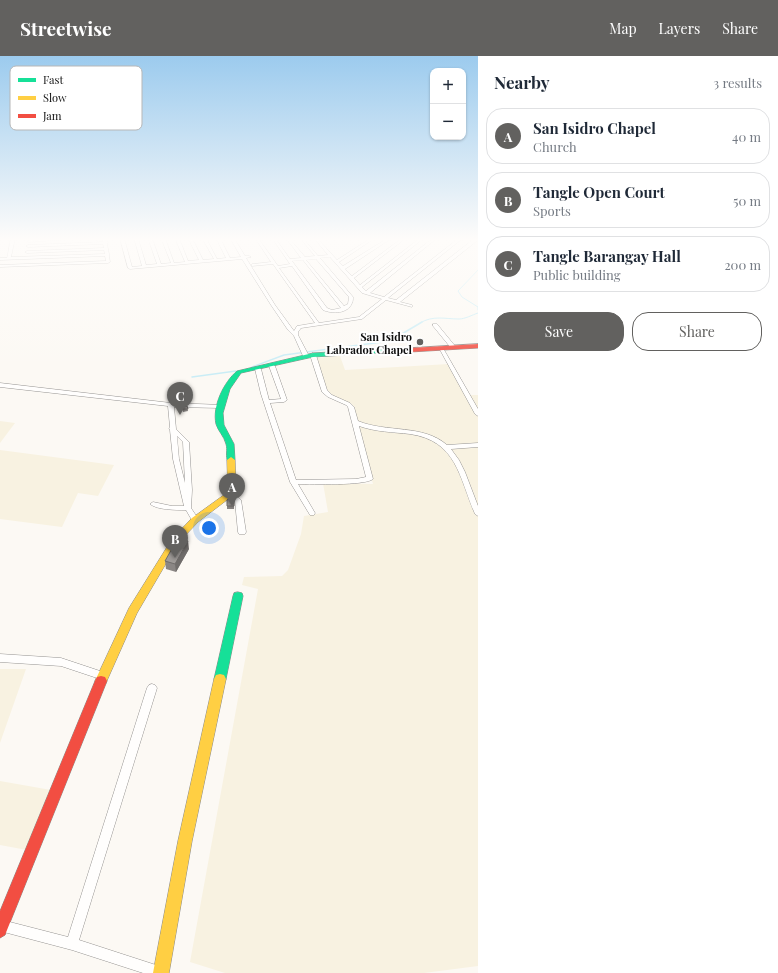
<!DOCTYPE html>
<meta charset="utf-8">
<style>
:root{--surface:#fff;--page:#f6f6f7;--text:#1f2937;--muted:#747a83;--line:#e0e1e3;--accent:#62615f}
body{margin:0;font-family:"Playfair Display",serif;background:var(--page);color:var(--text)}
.controls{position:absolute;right:12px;top:12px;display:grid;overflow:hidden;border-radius:8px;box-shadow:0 1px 3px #0004}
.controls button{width:36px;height:36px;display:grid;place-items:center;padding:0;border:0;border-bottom:1px solid var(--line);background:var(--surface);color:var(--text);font:20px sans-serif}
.you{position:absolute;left:209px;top:472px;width:14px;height:14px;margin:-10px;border:3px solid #fff;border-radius:50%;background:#1a73e8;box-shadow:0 0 0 6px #1a73e833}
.badge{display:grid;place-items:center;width:26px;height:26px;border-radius:50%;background:var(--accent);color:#fff;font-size:13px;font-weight:700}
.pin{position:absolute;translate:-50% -33px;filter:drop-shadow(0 1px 2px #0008)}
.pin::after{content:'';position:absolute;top:21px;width:14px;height:12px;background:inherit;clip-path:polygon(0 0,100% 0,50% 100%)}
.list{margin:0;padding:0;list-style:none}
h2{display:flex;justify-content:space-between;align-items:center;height:52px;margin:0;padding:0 16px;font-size:17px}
h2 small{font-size:13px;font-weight:400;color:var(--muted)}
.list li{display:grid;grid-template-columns:26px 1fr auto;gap:12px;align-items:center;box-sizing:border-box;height:56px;margin:0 8px 8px;padding:0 8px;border:1px solid var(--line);border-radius:16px}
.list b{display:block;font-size:15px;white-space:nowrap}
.list p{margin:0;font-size:13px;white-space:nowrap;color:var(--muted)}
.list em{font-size:13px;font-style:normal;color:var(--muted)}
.actions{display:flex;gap:8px;padding:12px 16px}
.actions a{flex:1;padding:9px 0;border:1px solid var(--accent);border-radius:16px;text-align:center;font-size:14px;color:var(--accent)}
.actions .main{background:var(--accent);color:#fff}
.map{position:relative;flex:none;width:478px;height:917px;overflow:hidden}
header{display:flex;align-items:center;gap:24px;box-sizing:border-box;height:56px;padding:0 20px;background:var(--accent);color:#fff}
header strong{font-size:19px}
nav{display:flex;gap:22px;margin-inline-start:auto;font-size:14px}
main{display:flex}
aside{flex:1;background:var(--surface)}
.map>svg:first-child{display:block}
</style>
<header>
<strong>Streetwise</strong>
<nav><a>Map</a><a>Layers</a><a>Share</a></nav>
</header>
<main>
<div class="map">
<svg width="478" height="917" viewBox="0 0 478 917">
<rect width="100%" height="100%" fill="#fcf9f4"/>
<path fill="#f8f2e1" d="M340 300 345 314 449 308 467 339H478V910L424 917H225L190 906 258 533 242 529 244 521 282 520 288 514 301 478 304 460 328 456 323 427 373 428 352 350 333 341 326 333 316 302Z
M0 365 15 367 0 387Z
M0 394 114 409 98 440 78 437 62 471 0 463Z
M0 613H26L0 687Z
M0 725 51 734 27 794 0 789Z"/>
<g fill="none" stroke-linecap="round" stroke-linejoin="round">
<path stroke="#caedf6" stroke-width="1" d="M478 214 458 235 462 241 478 251V254
M420 267C433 259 445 263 459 263 465 263 472 259 478 257"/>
<path stroke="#caedf6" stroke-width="1.5" d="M252 311 284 299 390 285 422 266
M192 321 236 315"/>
<g stroke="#969492" stroke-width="1">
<path id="street" d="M11 182H15L11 201 105 198 104 194 27 197 25 196 27 195 104 192 103 188 28 191 26 190 28 189 103 186 102 182H106L108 187 107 188 109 198 110 199 109 200 110 206 108 207 0 211V209L106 205 105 200 0 204V202H7Z
M56 182H87L29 186 27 185 29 184Z
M120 182H124L132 211 142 210 134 182H138L146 209 157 208 148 182H152L161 208 171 207 161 182H165L174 207 185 206 175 182H179L188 205 199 204 188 182H192L203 204 214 203 202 182H206L217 203 226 202 216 182H220L230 202 241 201 230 182H234L245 200H249L251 201 246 202 275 249 294 275 297 270 315 267 273 208 252 210V208H253L271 206 255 182H258L278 210 290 208 272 182H275L290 203 301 202 286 182H289L305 201 315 200 300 182H303L318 200 328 199 314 182H317L337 204 371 182H375L339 206 343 210 388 182H392L345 213 352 220 402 182H406L354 222 360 229 420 182H424L362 231 366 235 433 182H437L370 237 384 241 459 182H463L388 242 396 244 475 182H478V184L400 246 412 249V251L386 244 362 263 301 272 298 276V279L309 300 306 302 303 300 294 280 288 274 271 249 242 203 130 213 128 212ZM330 201 362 237 382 243 359 261 319 267 279 212 292 210 323 254C332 258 348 258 352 247 353 245 353 243 353 241L320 202ZM316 203 349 241 348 248 344 250 306 204ZM303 204 341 252 332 254 327 252 292 205Z
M433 268H437L455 290V292H451L433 270Z
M439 291 443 292 478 353V360L475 358 439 292Z
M313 297 316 299 327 334 332 339 350 347 354 351 358 365C387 377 423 368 447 389L478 387V391L451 393 459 404 465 416 478 450V460L475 458C459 421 457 385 410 378 393 376 376 376 359 370L373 423C365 430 312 428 298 428L315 457 314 459H310L290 426 261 338 255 313 258 311 261 313 269 344 281 343 269 310 272 308 275 310 287 344 284 346 270 347 296 424 356 423 366 421 348 351 346 349 328 341 322 336 310 299Z
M0 327 171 347 223 349 224 350 221 352 174 351 176 373 189 386 192 434 191 452 199 464 197 466H193L186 454C176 454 157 454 150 448L153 446 172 450H184L173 403 170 374 169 372 170 371 168 350 0 331ZM177 380 183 386 185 427 179 403Z
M229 436H233L241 444 246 476 245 478H239L238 476 235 445 228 438Z
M0 598 61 602 106 617 107 620 106 623 103 624 61 610 0 606Z
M152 628 155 629 157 632 79 884 162 911 166 913 168 917H143L72 894 0 875V865L2 864 68 881 147 632 149 629Z"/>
</g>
<g stroke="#8c8b89" stroke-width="1">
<path id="fast" d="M393 293 396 295 395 296 313 301 241 317 230 333 223 357 224 369 234 388 235 404 231 407 228 406C225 400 228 394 226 388 224 380 218 375 216 368 212 350 224 326 237 315L313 297Z
M238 536 242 537 243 540 226 623 224 627 220 628 216 627 214 623 233 540 234 537Z"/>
</g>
<g stroke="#8c8b89" stroke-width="1">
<path id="slow" d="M231 401 235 404 236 437 198 466 178 487 137 557 105 629 101 630 97 629 95 625 129 552 172 483 192 462 228 436 227 404Z
M220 618 224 619 226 623 192 785 169 917H153L178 785 214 623 216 619Z"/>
</g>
<g stroke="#8c8b89" stroke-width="1">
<path id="jam" d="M478 288V292L393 297 390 295 393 293Z
M101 620 105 621 107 625 5 879 0 882V855L95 625 97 621Z"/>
</g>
<use href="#street" fill="#fffefd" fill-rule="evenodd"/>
<use href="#fast" fill="#16e098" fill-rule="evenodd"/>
<use href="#slow" fill="#ffcf43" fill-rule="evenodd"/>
<use href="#jam" fill="#f24e42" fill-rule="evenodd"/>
</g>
<path fill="#8a8684" d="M182 350H187L188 355 183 356Z
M234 443V453H227V444Z
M189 493 176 516 166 513 165 505Z"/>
<path fill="#706d6b" d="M188 485 189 493 176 516 175 508Z"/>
<path fill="#a09c99" stroke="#706d6b" d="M182 350H187L188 353H183Z
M231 441 234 443V450H227V444Z
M178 482 188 485 175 508 165 505Z"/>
<linearGradient id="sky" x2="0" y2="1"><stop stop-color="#9ccbee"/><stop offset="0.59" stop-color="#fefcfa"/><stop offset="1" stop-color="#fefcfa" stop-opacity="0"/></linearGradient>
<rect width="478" height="311" fill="url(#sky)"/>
<circle fill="#62615f" stroke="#fff" stroke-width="1.5" cx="420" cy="286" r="4"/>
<g text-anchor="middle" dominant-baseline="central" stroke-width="4" stroke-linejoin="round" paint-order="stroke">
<g font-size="11" font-weight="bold" fill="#0f0f0f" stroke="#fff" text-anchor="end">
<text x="412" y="280">San Isidro<tspan x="412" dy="13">Labrador Chapel</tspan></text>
</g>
</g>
<rect x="10" y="10" width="132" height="64" rx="6" fill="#fff" stroke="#b7b7b7" stroke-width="1"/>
<rect x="18" y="22" width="18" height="4" fill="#16e098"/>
<rect x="18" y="40" width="18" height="4" fill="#ffcf43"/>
<rect x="18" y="58" width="18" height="4" fill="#f24e42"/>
<g font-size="11" fill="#0f0f0f">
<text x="43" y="28">Fast</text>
<text x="43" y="46">Slow</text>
<text x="43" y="64">Jam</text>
</g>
</svg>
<div class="controls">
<button>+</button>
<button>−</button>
</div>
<div class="you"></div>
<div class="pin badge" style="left:232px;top:450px">A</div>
<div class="pin badge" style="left:175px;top:502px">B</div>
<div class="pin badge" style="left:180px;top:359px">C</div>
</div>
<aside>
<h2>Nearby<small>3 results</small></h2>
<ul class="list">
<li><span class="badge">A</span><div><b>San Isidro Chapel</b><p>Church</p></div><em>40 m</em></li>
<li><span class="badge">B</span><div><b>Tangle Open Court</b><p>Sports</p></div><em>50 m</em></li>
<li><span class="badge">C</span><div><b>Tangle Barangay Hall</b><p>Public building</p></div><em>200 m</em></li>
</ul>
<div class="actions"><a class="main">Save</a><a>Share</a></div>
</aside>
</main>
